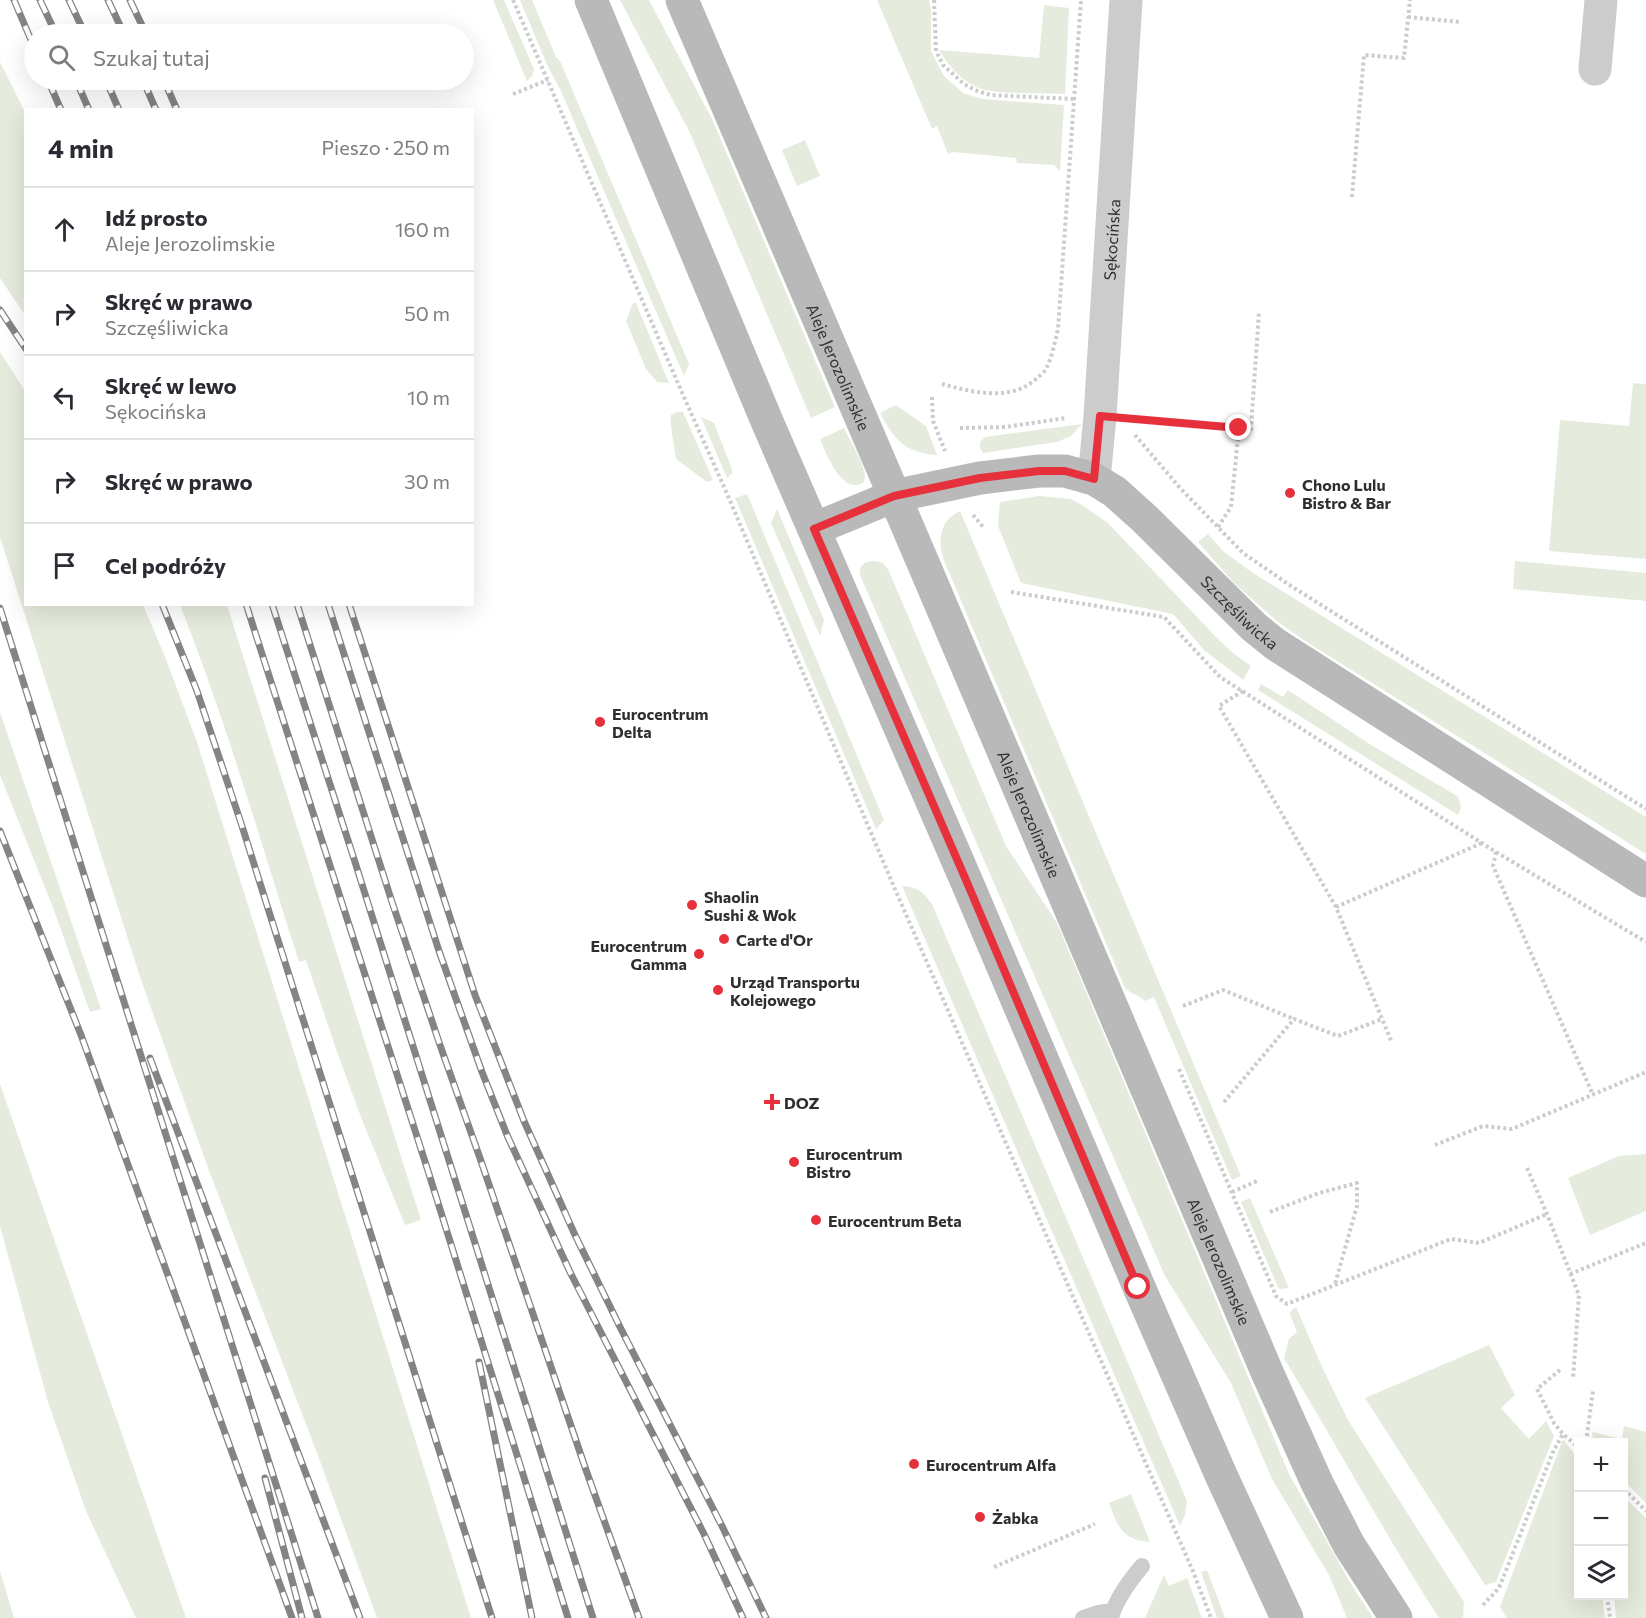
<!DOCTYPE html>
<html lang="pl">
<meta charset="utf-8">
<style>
:root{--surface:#fff;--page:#f2f2f3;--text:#2b2b33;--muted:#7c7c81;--line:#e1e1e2}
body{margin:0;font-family:Commissioner,sans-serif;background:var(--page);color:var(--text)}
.controls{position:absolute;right:18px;bottom:18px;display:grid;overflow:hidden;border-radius:0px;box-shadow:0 6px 24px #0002}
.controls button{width:54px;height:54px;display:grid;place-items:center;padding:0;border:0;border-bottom:2px solid var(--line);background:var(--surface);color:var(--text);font:30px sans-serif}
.stop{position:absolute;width:18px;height:18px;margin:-14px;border:4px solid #e6313d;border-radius:50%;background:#fff}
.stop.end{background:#e6313d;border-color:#fff;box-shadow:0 2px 6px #0008}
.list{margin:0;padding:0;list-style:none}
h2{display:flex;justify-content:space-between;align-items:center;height:78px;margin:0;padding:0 24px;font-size:26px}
h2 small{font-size:20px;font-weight:400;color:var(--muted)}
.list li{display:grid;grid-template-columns:39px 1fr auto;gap:18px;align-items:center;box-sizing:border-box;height:84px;padding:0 24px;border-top:2px solid var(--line)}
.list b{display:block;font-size:22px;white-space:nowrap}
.list p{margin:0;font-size:20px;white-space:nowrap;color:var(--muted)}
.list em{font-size:20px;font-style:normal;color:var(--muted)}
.icon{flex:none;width:33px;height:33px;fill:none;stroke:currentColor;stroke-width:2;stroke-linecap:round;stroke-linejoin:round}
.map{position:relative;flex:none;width:1646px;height:1618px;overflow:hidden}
.search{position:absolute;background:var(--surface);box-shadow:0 6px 24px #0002;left:24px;top:24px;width:450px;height:66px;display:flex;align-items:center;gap:15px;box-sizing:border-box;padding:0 21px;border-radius:33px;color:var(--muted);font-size:22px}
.panel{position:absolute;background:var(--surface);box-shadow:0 6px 24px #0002;left:24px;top:108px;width:450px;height:498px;border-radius:0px}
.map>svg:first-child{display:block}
</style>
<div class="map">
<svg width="1646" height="1618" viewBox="0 0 1646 1618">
<rect width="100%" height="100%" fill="#fff"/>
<path fill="#e5ecdd" d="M493 0H504L534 69 532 76 527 81Z
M520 0H532L556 57 560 61 689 364 684 376 560 89 548 67Z
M620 0H649L712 119 835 407 811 418 690 133Z
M877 0H929L931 9V51L944 76 963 93 982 99 1064 105 1060 171 1054 165 1017 163 1016 158 953 152 948 154 937 126 932 129Z
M1044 5 1069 8 1065 94C1043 93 993 95 976 87 961 80 947 64 939 50L1039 58Z
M0 62 25 112V315L0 278Z
M805 140 820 176 797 186 782 150Z
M633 303H636L669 383 657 382 646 369 626 321Z
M0 352 25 391 26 604 143 605 166 659 197 742 471 1618H377L317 1453 208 1168 141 980 0 537Z
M1633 383 1646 384V559L1549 551 1560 420 1629 426Z
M896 405 926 426 937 455C905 453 894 439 880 413Z
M676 412H683L713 480 707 482 676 459C675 449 669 421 671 415Z
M701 417 714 423 732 469V473L727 478Z
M1082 424 1071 436 1057 442 983 453 980 448V442L985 437Z
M844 428C849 439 865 465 865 476 865 479 864 483 861 484 841 493 825 451 820 439Z
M747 494 884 820 876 829 735 498Z
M1039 496 1071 499 1085 507 1108 523 1216 637 1233 653 1251 666 1243 680 1205 651 1173 614 1021 583 998 526 1000 502Z
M777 509 824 620 820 636 771 523Z
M960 511 1241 1176 1232 1180 1154 997 1145 1001C1139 995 1131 994 1125 988L945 563C937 544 938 521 960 511Z
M1208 534 1224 552 1253 573 1646 817V854L1305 641 1278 622 1234 583 1198 542Z
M876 561 883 563 888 569 1006 846 1057 923 1289 1474 1351 1584 1373 1618H1347L1329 1575 1272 1479 1231 1383 1165 1276 860 575C859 563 866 561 876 561Z
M1515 561 1646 573V601L1513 589Z
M180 605H227L421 1220 405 1225 362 1120 337 1052 306 960 299 962C261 843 226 721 180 605Z
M1261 684 1283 697 1288 690 1368 743 1457 796C1461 803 1462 808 1458 815L1258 690Z
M0 712 101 1009 90 1012 54 910 0 775Z
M902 886C918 887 922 891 932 904L1187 1501 1185 1515 1180 1526Z
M0 1084 186 1618H136L86 1511 48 1402 0 1226Z
M1646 1154V1211L1590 1235 1568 1178 1619 1156Z
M1250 1198 1289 1288 1280 1289 1278 1287 1241 1202Z
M1296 1307 1322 1367 1348 1420 1464 1602 1463 1618H1439C1384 1533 1336 1444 1284 1358L1289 1339 1297 1332 1290 1314 1292 1310Z
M1489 1345 1515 1395 1501 1408 1529 1439 1546 1421 1554 1436 1496 1582 1485 1585 1365 1398Z
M1624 1426 1646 1432V1503L1624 1481V1442H1593L1592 1432 1622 1439Z
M1563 1439 1578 1459V1596H1602L1605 1618H1507L1500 1607Z
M1131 1494 1150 1542C1122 1540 1118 1527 1109 1503Z
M1624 1497 1646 1518V1618H1616L1614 1596H1624Z
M1207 1570 1225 1618H1217L1201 1572Z
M0 1572 2 1578 14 1618H0Z
M1164 1575 1169 1586 1187 1578 1202 1618H1145Z"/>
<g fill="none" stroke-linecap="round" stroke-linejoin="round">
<path stroke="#ccc" stroke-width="4" stroke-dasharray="3 3" stroke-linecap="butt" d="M513 0 683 395 725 489 894 887 1192 1569 1211 1618
M934 0 936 51 943 65 964 84 975 90 990 95 1074 99
M1408 17 1460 22
M513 94 548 80
M1352 197 1364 55 1404 58 1410 0
M942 384C971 392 1011 402 1036 379 1039 376 1044 373 1046 369 1052 357 1055 342 1058 329L1081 0
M932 397 933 421 945 451
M1136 420 1251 429 1259 311
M960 428 1005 427 1066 418
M1135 435 1180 488 1243 553 1291 586 1646 809
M973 515 984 528
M1218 527 1231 507 1239 428
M1011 592 1164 617 1220 677 1496 852 1646 942
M1243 691 1219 706 1336 907 1392 1043
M1496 852 1493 866 1593 1095
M1336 907 1482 843
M1183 1006 1223 990 1294 1019
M1179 1069 1276 1296 1287 1304 1451 1239 1479 1243 1547 1214
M1224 1102 1294 1019 1338 1036 1382 1019
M1435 1145 1483 1126 1512 1129 1646 1072
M1527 1168 1547 1214 1579 1295 1573 1379
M1232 1192 1257 1181
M1270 1212 1319 1193 1357 1183V1206L1335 1284
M1570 1274 1646 1243
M1560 1370 1537 1389 1554 1423 1563 1434 1578 1447
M1586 1442 1593 1391
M1624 1489 1646 1511
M994 1567 1095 1524
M1607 1596 1610 1618
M1483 1605 1499 1588 1553 1452 1563 1434"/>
<path stroke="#ccc" stroke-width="16" d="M1083 1618 1098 1613 1113 1611
M1111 1618C1115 1601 1131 1579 1142 1566"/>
<g stroke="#ccc" stroke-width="33">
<path d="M1595 69 1601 0"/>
<path id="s1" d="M1094 479 1100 416 1126 0"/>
</g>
<g stroke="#b9b9b9" stroke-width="33">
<path d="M591 0 766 419 966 880 1139 1287 1221 1475 1287 1618"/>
<path id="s2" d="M682 0 927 572 1267 1372 1317 1483 1349 1545 1396 1618"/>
<path id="s3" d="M814 529 894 496 980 478 1039 471H1065L1094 479 1115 492 1145 519 1254 627 1275 644 1646 881"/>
</g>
<g stroke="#848484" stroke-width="7">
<path id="rail" d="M14 0 34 47
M40 0 56 34
M69 0 85 34
M108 0 124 34
M130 0 146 34
M48 80 61 110
M76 80 89 110
M106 80 119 110
M143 80 156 110
M164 80 177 110
M0 310 26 349
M162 604 197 691 242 826 492 1618
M246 604 429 1174 568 1618
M272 604 355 862 593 1618
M297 604 392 902 440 1045 481 1161 586 1470 639 1618
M328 604 439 951 482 1072 507 1135 570 1272 704 1534 743 1618
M349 604 475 995 524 1121 575 1235 621 1329 722 1526 766 1618
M0 608 318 1618
M0 831 81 1035 292 1618
M150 1058 360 1618
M479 1362 532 1618
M265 1478 302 1618"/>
</g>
<use href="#rail" stroke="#fff" stroke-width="4.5" stroke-dasharray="14" stroke-linecap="butt"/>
</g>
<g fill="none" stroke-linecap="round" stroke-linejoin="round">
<path stroke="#e6313d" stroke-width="8" d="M1138 1287 966 880 814 529 894 496 980 478 1039 471H1065L1094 479 1100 416 1239 428"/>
</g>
<g fill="#e6313d" stroke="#fff" stroke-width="2">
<circle cx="1290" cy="493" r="6"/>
<circle cx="600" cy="722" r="6"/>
<circle cx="692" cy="905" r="6"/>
<circle cx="724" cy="939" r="6"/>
<circle cx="699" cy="954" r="6"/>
<circle cx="718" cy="990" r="6"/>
<path d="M769 1093h6v6h6v6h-6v6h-6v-6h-6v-6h6z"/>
<circle cx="794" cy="1162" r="6"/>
<circle cx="816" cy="1220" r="6"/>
<circle cx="914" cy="1464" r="6"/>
<circle cx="980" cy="1517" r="6"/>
</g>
<g text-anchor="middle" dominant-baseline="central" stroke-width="6" stroke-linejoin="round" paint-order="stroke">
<g font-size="16" fill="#2f2f2f" stroke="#fff">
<text stroke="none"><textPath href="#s1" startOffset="240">Sękocińska</textPath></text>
<text stroke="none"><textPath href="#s2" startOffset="399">Aleje Jerozolimskie</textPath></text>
<text stroke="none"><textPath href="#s3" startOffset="488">Szczęśliwicka</textPath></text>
<text stroke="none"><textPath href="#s2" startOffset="885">Aleje Jerozolimskie</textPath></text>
<text stroke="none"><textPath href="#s2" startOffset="1371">Aleje Jerozolimskie</textPath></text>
</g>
<g font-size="16" font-weight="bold" fill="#2f2f2f" stroke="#fff" text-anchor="start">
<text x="1302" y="484">Chono Lulu<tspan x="1302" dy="18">Bistro &amp; Bar</tspan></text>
<text x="612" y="713">Eurocentrum<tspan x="612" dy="18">Delta</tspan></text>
<text x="704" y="896">Shaolin<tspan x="704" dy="18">Sushi &amp; Wok</tspan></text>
<text x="736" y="939">Carte d'Or</text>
<text x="687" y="945" text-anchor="end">Eurocentrum<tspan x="687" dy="18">Gamma</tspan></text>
<text x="730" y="981">Urząd Transportu<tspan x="730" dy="18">Kolejowego</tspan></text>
<text x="784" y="1102">DOZ</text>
<text x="806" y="1153">Eurocentrum<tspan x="806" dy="18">Bistro</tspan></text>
<text x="828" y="1220">Eurocentrum Beta</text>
<text x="926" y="1464">Eurocentrum Alfa</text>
<text x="992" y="1517">Żabka</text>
</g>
</g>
</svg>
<div class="controls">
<button>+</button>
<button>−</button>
<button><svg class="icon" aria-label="layers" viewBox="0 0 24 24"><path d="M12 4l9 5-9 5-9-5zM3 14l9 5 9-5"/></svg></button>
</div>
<div class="stop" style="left:1138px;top:1287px"></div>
<div class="stop end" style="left:1239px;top:428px"></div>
<div class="search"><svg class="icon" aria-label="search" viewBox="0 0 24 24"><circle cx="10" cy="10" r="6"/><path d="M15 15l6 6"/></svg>Szukaj tutaj</div>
<section class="panel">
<h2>4 min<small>Pieszo · 250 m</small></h2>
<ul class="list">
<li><svg class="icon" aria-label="ahead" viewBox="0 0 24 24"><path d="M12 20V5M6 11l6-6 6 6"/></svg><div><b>Idź prosto</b><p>Aleje Jerozolimskie</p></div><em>160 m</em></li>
<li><svg class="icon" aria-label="right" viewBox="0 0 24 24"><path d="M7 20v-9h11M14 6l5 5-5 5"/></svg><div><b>Skręć w prawo</b><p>Szczęśliwicka</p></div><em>50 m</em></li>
<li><svg class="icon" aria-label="left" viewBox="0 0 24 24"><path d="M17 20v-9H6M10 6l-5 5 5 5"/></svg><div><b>Skręć w lewo</b><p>Sękocińska</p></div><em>10 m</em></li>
<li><svg class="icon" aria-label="right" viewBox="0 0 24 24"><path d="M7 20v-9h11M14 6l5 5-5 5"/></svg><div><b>Skręć w prawo</b></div><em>30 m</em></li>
<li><svg class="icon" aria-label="arrive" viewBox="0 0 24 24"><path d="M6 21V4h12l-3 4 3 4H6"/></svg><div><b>Cel podróży</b></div></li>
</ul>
</section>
</div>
